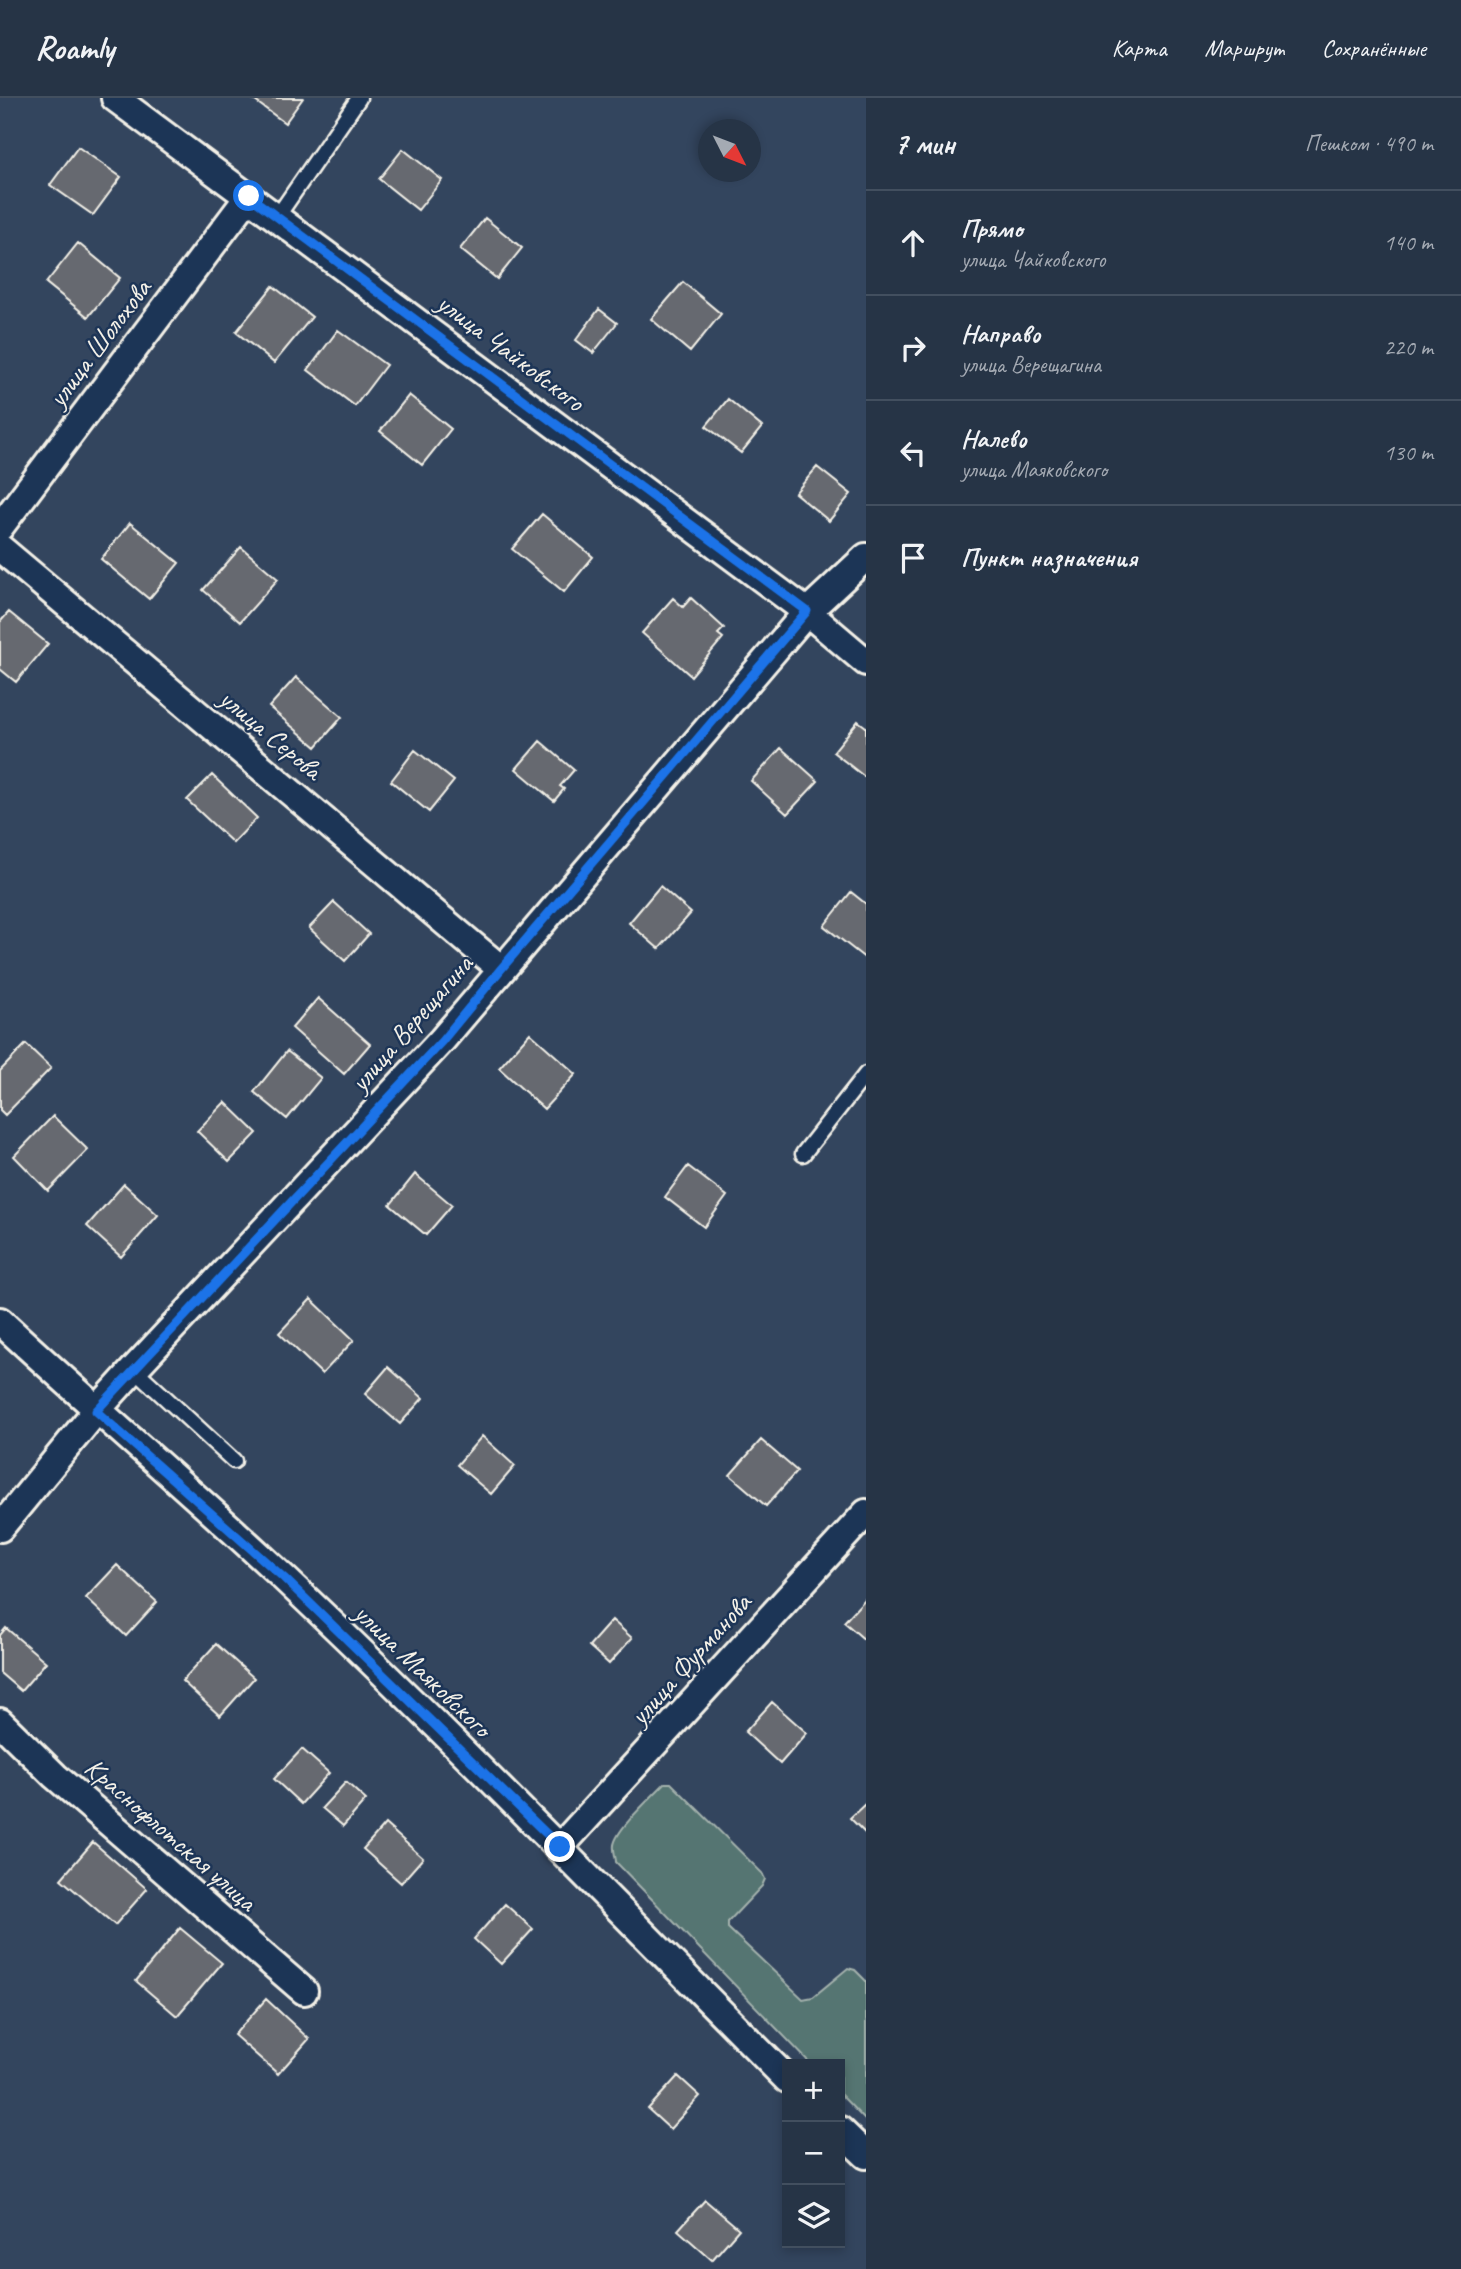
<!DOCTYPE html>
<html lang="ru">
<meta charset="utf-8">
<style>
:root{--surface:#263446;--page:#2e3c4d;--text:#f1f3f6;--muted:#a4aab3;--line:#424f5f}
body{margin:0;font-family:Caveat,sans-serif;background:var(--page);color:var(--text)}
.controls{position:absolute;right:21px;bottom:21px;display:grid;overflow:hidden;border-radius:0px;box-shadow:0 4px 10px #0003}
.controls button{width:63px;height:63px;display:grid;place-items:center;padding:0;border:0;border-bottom:2px solid var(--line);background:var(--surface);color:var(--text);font:35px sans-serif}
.compass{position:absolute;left:698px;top:21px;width:63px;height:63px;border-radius:50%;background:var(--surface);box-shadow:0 4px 10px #0003;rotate:132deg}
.stop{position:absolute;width:21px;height:21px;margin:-16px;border:5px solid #1a73e8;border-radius:50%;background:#fff}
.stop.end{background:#1a73e8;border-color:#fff;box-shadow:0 2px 7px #0008}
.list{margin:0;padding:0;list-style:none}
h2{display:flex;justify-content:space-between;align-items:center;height:91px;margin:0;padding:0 28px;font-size:30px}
h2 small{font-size:23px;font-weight:400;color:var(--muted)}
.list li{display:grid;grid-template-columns:46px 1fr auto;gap:21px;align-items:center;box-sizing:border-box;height:105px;padding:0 28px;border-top:2px solid var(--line)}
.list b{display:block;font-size:26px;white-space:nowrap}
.list p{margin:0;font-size:23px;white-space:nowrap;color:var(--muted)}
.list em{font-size:23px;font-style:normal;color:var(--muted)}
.icon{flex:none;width:38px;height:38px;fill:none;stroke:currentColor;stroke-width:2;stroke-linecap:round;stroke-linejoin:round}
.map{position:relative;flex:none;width:866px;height:2171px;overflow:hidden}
header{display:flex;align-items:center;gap:42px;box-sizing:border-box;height:98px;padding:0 35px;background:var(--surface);border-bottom:2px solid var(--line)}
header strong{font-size:33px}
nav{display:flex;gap:38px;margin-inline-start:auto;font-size:24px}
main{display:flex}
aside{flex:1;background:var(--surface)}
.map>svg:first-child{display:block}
</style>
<header>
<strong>Roamly</strong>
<nav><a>Карта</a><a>Маршрут</a><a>Сохранённые</a></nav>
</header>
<main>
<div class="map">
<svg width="866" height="2171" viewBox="0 0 866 2171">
<rect width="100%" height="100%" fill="#33455e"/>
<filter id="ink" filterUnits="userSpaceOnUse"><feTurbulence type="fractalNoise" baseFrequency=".0143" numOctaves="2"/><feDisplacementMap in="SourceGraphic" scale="14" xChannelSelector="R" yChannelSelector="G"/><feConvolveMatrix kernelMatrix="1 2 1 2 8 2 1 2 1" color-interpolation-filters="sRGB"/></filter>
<g filter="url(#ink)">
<path fill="#557472" stroke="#a4b2ad" stroke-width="2" d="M665 1685H671L762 1775 765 1781 762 1788 728 1824V1830L803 1901 813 1899 848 1870 855 1872 866 1883V2023L840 1996V1966H811L616 1764C616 1760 613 1752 614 1747 616 1731 653 1698 665 1685Z"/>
<path fill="#666970" stroke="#f4f1e8" stroke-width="2" d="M251 0H303L285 25Z
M78 49 121 79 93 117 50 87Z
M403 51 442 82 418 112 379 81Z
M485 120 522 150 497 181 460 151Z
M78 145 120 180 88 219 46 185Z
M683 184 721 216 690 254 651 221Z
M273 188 312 219 274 265 236 234Z
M599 211 617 225 593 255 576 242Z
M338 232 386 267 355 308 308 272Z
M409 297 451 331 422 367 380 333Z
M728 301 762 329 741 355 706 328Z
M817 369 851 396 829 423 795 395Z
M542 416 593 459 564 494 512 451Z
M130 425 179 465 149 501 101 461Z
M241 449 278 481 240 524 203 492Z
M673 500 683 509 691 500 724 530 718 536 723 540 691 578 642 535Z
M9 514 48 546 16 584 0 571V524Z
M296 579 342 619 316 649 269 609Z
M858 623 866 629V680L833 654Z
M540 643 574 672 560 688 564 691 554 703 516 671Z
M781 650 818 683 787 716 751 683Z
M415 652 454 683 429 714 391 683Z
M212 677 257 720 233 745 187 702Z
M660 788 691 815 659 851 629 825Z
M851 794 866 806V861L824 828Z
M334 804 369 836 345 863 309 830Z
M318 900 370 946 344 976 292 930Z
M530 935 576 976 544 1011 499 970Z
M26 946 51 970 5 1017 0 1012V973Z
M287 953 321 980 287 1021 254 994Z
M225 1004 257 1035 229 1064 197 1033Z
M53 1018 88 1052 48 1093 14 1058Z
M688 1068 727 1098 704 1129 665 1099Z
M415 1076 452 1107 426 1137 390 1107Z
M124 1086 158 1117 121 1159 87 1128Z
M311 1201 354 1242 322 1276 279 1235Z
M388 1269 423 1300 400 1326 365 1296Z
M482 1338 515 1368 491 1396 457 1367Z
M761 1342 797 1373 766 1408 730 1377Z
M117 1467 157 1504 126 1538 86 1500Z
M866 1500V1543L844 1524Z
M612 1522 632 1540 609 1566 589 1548Z
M6 1530 46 1564 21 1593 0 1575V1537Z
M216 1546 254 1580 220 1618 182 1583Z
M772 1604 807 1635 780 1666 745 1634Z
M302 1651 329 1675 301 1706 274 1681Z
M346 1684 366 1702 343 1728 322 1710Z
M866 1705V1736L850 1720Z
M385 1726 423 1760 401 1785 363 1751Z
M93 1744 147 1791 115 1827 61 1781Z
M505 1806 533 1831 501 1866 474 1841Z
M180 1830 222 1865 177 1918 136 1883Z
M266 1901 309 1941 278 1976 234 1937Z
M678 1978 700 1998 670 2031 648 2011Z
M705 2102 739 2131 712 2162 678 2132Z"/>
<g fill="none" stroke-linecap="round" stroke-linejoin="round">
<g stroke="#f4f1e8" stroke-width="19">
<path id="lane" d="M277 119 359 0
M803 1056 866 976
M134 1271 234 1363"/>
</g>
<g stroke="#f4f1e8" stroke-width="32">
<path id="street" d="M115 0 807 514 866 564
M0 429 249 98
M0 450 501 871
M0 1223C94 1311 192 1393 285 1481 457 1643 621 1814 787 1981
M0 1430 96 1313 134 1271 442 942 807 514 866 459
M0 1624 55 1678 304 1893
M560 1749 866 1415
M840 2032 866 2057"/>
</g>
<use href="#lane" stroke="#1d3557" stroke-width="14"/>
<use href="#street" stroke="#1d3557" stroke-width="26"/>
</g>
</g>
<g fill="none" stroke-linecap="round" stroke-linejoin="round" filter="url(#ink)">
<path stroke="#1a73e8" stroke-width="9" d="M249 98 807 513 501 871 442 943 96 1313 284 1480 560 1749"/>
</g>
<g text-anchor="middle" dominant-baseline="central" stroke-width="5" stroke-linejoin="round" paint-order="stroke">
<g font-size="28" fill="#f4f1e8" stroke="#1d3557">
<text transform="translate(99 245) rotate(-53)">улица Шолохова</text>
<text transform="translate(511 254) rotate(37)">улица Чайковского</text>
<text transform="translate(271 636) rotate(40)">улица Серова</text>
<text transform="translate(411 925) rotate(-49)">улица Верещагина</text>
<text transform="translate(690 1561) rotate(-48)">улица Фурманова</text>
<text transform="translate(423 1572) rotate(44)">улица Маяковского</text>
<text transform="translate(171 1736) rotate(41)">Краснофлотская улица</text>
</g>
</g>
</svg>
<div class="controls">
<button>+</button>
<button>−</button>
<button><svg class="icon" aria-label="layers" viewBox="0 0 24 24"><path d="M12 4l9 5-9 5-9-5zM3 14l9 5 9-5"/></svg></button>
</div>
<svg class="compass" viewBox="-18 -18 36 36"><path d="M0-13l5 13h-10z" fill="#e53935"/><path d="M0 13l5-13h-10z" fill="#a4aab3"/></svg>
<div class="stop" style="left:249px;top:98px"></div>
<div class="stop end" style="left:560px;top:1749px"></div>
</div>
<aside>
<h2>7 мин<small>Пешком · 490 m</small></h2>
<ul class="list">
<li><svg class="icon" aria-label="ahead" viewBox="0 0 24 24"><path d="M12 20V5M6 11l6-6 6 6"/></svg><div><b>Прямо</b><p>улица Чайковского</p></div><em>140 m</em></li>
<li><svg class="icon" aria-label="right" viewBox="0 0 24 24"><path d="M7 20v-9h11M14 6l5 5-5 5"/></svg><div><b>Направо</b><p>улица Верещагина</p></div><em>220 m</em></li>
<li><svg class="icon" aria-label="left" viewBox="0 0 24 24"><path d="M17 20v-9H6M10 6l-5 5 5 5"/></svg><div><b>Налево</b><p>улица Маяковского</p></div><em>130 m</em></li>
<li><svg class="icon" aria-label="arrive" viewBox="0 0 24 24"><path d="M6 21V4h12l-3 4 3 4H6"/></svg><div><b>Пункт назначения</b></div></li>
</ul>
</aside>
</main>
